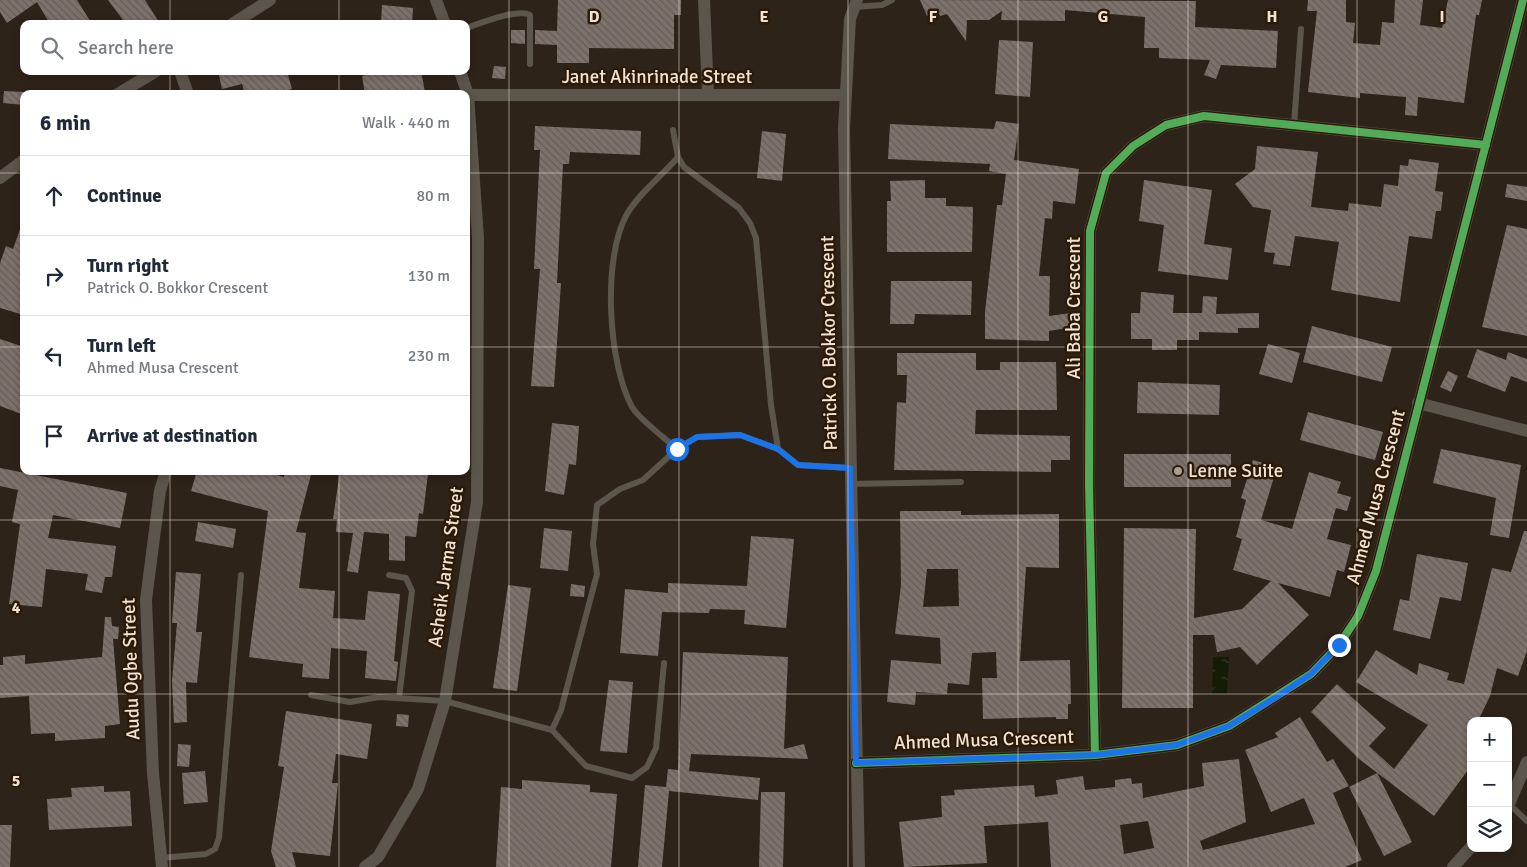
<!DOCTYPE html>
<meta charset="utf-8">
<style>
:root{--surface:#fff;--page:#f2f2f3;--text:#1f2937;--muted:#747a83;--line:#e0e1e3}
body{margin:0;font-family:Signika,sans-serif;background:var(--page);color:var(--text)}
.controls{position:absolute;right:15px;bottom:15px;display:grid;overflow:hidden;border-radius:10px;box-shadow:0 2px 8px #0003}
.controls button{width:45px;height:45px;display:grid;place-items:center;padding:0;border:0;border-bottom:1px solid var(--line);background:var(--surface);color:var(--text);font:25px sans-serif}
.stop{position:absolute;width:15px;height:15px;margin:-11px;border:4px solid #1a73e8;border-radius:50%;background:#fff}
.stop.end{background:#1a73e8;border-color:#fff;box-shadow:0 1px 5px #0008}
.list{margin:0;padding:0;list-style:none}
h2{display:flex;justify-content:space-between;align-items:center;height:65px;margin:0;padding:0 20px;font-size:21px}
h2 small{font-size:16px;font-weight:400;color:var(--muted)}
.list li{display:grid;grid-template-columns:32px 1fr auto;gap:15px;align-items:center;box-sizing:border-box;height:80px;padding:0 20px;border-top:1px solid var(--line)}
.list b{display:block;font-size:19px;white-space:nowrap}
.list p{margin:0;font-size:16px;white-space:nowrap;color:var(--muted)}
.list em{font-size:16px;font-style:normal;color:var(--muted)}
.icon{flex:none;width:28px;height:28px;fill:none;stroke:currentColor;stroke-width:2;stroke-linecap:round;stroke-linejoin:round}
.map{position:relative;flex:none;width:1527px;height:867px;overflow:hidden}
.search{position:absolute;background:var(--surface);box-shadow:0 2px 8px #0003;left:20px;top:20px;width:450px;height:55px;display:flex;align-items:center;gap:12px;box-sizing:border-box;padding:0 18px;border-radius:10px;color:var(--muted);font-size:19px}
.panel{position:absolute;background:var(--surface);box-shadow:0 2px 8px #0003;left:20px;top:90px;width:450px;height:385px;border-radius:10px}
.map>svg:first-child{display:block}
</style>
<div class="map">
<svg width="1527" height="867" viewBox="0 0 1527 867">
<defs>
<pattern id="water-ripples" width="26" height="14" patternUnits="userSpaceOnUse" patternTransform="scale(1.25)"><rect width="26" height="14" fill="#151c06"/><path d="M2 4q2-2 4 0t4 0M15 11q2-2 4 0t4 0" fill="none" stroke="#373d29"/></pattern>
<pattern id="building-back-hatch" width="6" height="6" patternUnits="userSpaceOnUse" patternTransform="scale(1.25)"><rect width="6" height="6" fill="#7e726c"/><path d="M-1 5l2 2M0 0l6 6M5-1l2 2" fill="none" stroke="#655d58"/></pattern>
</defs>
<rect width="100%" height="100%" fill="#2e2319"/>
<path fill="url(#water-ripples)" d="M1213 657H1229L1227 694H1212Z"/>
<path fill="url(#building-back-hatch)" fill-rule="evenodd" d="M0 0H77L92 24H50L37 2 7 23 0 12Z
M108 0H145L160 24H126Z
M558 0H681V15H674V49L589 48V63H557V45L535 44V30L557 31Z
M920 0 1196 1 1195 27 1278 31 1276 68 1221 65 1216 79 1204 75 1210 60 1159 58V48H1144L1145 17 1065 10V21L1001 20 1002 11 989 20H967L966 41 947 14 940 16 939 13 927 16Z
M1308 0H1346V22L1355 23 1353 43 1380 45 1382 22 1394 23 1395 0H1423L1420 25 1442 28 1448 0H1482L1479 15H1476L1464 103 1418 97 1417 116 1405 115 1406 97 1360 93V98L1308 92 1317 11H1307Z
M382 5 413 8 412 24H381Z
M511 30H525V44L511 43Z
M999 40 1033 42 1030 97 995 94Z
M494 66 506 67 505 79 492 78Z
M218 71H287L292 89 274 94H245L242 84 222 89Z
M383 71H421L425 92 365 94 362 76Z
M4 91 24 92V105L3 103Z
M996 121 1019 124 1014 160 1079 169 1075 204 1053 201 1052 219 1045 218 1039 276H1050L1049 316 1071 313 1073 327 1049 331V341L985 339V312L997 205H1002L1006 174 989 171 990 164 888 159 890 124 994 129Z
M535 126 641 131 640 155 570 152 569 164H563L557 283H561L554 387 531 386 540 269H534L540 150H534Z
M762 131 786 134 782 181 757 178Z
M1257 146 1318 152 1311 207 1348 211 1349 203 1381 207 1384 184 1398 186 1400 165 1408 166 1409 159 1439 163 1435 191 1443 192 1441 211H1436L1432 239 1409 236 1400 302 1331 290 1339 242 1295 236 1290 266 1273 264 1275 253 1264 252 1271 210 1253 207 1235 184 1255 169Z
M925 180V198H946V206L973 207 972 252H887V201H891L890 181Z
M1144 180 1212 190 1204 244 1232 248 1228 280 1158 271 1164 225 1139 221Z
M1507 184 1527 187V201L1505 197Z
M22 224 24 225V315L0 308V263L6 246 13 249Z
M1507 225 1527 229V336L1482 327Z
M891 281H972L971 315 915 314 914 324H890Z
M1141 292 1174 295 1173 313H1202L1203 296 1217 297 1216 314 1259 313V328H1238V333L1199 332V340H1177V350H1152V339H1131V313H1140Z
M1312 326 1392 347 1382 382 1303 362Z
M0 339 24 347V415L0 406Z
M1268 344 1300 353 1292 383 1259 374Z
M1477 349 1506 360 1508 352 1527 359V382L1511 376 1505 392 1467 377Z
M897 353H976V370H1000V362H1056L1057 410H976L975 434 1070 436V460H1051V472L894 470 897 402 906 403 907 375H897Z
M1448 371 1458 376 1451 392 1440 387Z
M1138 382 1220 385 1219 415 1137 413Z
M1308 412 1383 432 1375 460 1300 440Z
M552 423 579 426 576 465 569 464 564 495 545 491Z
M1441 449 1521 465 1509 538 1490 535 1496 498 1433 483Z
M1124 454H1231V487H1124Z
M1253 460 1277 467 1261 520 1292 529 1309 472 1341 482 1337 493 1351 497 1347 511 1336 508 1327 539 1351 545 1344 572 1337 570 1330 597 1278 583 1309 615 1257 665 1240 647 1217 652 1214 635H1193V708H1122L1124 528 1196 529 1194 618 1242 609 1271 581 1233 570 1242 539 1236 537 1246 500 1241 498Z
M0 468 127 493 120 528 53 515 48 538 116 546 112 577H105L102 593 85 590 88 574 46 569 42 607 9 604 20 524 12 522 18 490 0 486Z
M197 471H261L284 477 285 471H312L296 532 306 533 299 588 335 591 333 618 365 620 368 591 400 594 394 661 398 662 396 681 365 678 367 651 331 648 329 679 302 677 303 664 249 657 268 511 191 491Z
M340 471H415L428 474 423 514 419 513 416 537 405 536V561L389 560V534L364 532 358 573 347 571 353 533 336 532 337 519H333Z
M900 511H961V515L1059 514V568L1026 567 1020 661 1070 660 1071 704H1068V719H1056V717L983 719 982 678H997L996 652 972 653 969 685 948 683 947 694 916 692 915 705 887 702 891 660 941 664 940 638 895 634 901 585ZM927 569H958L959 606 923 607Z
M198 522 236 529 233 548 195 541Z
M544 528 572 531 568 571 540 568Z
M1524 531H1527V651L1518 676 1497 668 1490 696 1478 721H1471V766L1434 816 1359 759 1311 712 1337 684 1386 728 1369 746 1394 769 1428 725 1356 682 1376 650 1417 675 1419 663 1449 673 1447 680 1464 684 1492 568 1511 572Z
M751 536 794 539 786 628 744 624 745 610 710 609 709 613 662 612 658 656 620 653 625 589 668 593V583L747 586Z
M1417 554 1468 563 1461 601 1440 597 1430 639 1393 630 1400 599 1409 601Z
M176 572 201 574 196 632H202L197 683 186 682 187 722 174 723 172 681 177 623H172Z
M571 584 585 586 584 597 570 596Z
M508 585 531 588 517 691 493 688Z
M105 617H111L112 626 119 627 118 639H113L120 724 105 726V738L55 741V733L31 734 29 696 0 698V665H3V657L25 655V664L102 657Z
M683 652 788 657 784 749 804 744 808 759 691 754 689 771 760 778 758 800 669 791 662 867H638L645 785 666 787 668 769 678 770Z
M609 680 633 682 627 753 600 751Z
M286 711 372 724 367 759 336 754 332 783H338L330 856 292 852 296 867H276L271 851 284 767 278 766Z
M397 714 409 715 408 727 396 726Z
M1300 717 1327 762 1333 759 1349 786 1333 793 1362 860 1345 867H1051L1048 822 984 826 987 863 904 867 899 822 942 817 941 796 955 795 954 790 1034 785 1035 797 1058 794 1056 780 1083 776 1085 790 1115 787V780L1131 778 1132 784 1142 783 1143 798 1204 786 1202 763 1239 759 1246 822 1200 841 1203 850 1315 824 1304 798 1271 812 1245 750 1278 737 1275 733ZM1148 821 1154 848 1124 854 1120 825Z
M178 744 191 745 189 767 177 766Z
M205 771 208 802 184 804 182 773Z
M1377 773 1412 842 1384 856 1349 787Z
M522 780 590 785V792L617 794 611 867H496L501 787 522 789Z
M104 786V792L130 791 132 826 49 830 47 799 72 797 71 788Z
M761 792H785L783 867H759Z
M0 825H12L10 867H0Z"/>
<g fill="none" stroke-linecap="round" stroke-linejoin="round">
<path stroke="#5b554b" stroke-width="6" d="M854 7 882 5 892 0
M466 28C481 23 518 8 530 15V64
M1294 125 1301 29
M673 130 678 157 684 167 739 208 750 223 756 238 771 405 778 449
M677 449C665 438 640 420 632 407 608 363 602 258 627 214 640 192 662 176 678 157
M850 484 961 482
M389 575 406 578 412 591 399 698
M311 695 350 702 379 697 445 701 552 730 561 710 597 574 593 544 597 505 620 489 643 480 677 449 697 437 740 435 778 449 798 465 850 468
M552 730 586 766 632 778 647 767 656 748 664 663
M1510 805 1527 821
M161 858 206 854 215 849 219 838 241 575"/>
<path stroke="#5b554b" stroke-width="12" d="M436 0 445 24
M704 0 708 95
M857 0 850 19 844 129 859 867
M232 24 270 0
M180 71 188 94
M118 94 156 71
M468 95H846
M0 178 24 160
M1418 403 1527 431
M1095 755 1089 484 1090 231 1106 173 1133 146 1166 125 1204 116 1486 145
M856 763 1095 755 1177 745 1229 726 1311 674 1339 645 1358 616 1376 571 1523 0
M1508 806 1527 762
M162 867 153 773 146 600 160 491 166 471
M365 867 378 857 418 789 445 701 477 502 478 238 468 95 460 71
M1453 867 1471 847"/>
<g stroke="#2d1a06" stroke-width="11">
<path id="cycleway" d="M1095 755 1089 484 1090 231 1106 173 1133 146 1166 125 1204 116 1486 145
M856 763 1095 755 1177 745 1229 726 1311 674 1339 645 1358 616 1376 571 1523 0"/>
</g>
<use href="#cycleway" stroke="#51ab58" stroke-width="8"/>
</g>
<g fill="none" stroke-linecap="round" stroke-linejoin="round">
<path stroke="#1a73e8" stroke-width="6" d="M677 449 697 437 740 435 778 449 798 465 850 468 856 763 1095 755 1177 745 1229 726 1275 698 1311 674 1339 645"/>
</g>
<path fill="none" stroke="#eee1d5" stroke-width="1" stroke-opacity="0.55" d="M170 0V24M339 0V24M509 0V867M679 0V867M848 0V867M1018 0V867M1188 0V867M1357 0V867M170 71V94M339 71V94M0 173H24M466 173H1527M0 347H24M466 347H1527M170 471V867M339 471V867M0 520H1527M0 694H1527"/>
<circle fill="#ab9e93" stroke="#2d1a06" stroke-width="2" cx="1178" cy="471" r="5"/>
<g text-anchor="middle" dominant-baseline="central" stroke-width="5" stroke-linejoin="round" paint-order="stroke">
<g font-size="19" fill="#eee1d5" stroke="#2d1a06">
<text x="657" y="77">Janet Akinrinade Street</text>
<text transform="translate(1074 308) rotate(-90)">Ali Baba Crescent</text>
<text transform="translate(829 343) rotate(-91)">Patrick O. Bokkor Crescent</text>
<text transform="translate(1376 497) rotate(-75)">Ahmed Musa Crescent</text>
<text transform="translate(446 567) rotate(-82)">Asheik Jarma Street</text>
<text transform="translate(131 669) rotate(-92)">Audu Ogbe Street</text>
<text transform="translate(984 740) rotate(-2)">Ahmed Musa Crescent</text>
</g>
<g font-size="19" fill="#eee1d5" stroke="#2d1a06" text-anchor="start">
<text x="1188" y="471">Lenne Suite</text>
</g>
</g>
<g font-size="16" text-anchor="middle" font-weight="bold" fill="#eee1d5" stroke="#2d1a06" stroke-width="5" stroke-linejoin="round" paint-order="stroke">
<text x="594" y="22">D</text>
<text x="764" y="22">E</text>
<text x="933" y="22">F</text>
<text x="1103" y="22">G</text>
<text x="1272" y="22">H</text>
<text x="1442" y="22">I</text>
<text x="16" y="613">4</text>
<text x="16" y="786">5</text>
</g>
</svg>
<div class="controls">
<button>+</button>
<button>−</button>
<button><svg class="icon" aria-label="layers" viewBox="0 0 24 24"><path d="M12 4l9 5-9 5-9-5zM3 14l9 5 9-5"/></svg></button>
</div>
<div class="stop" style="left:677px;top:449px"></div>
<div class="stop end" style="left:1339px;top:645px"></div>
<div class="search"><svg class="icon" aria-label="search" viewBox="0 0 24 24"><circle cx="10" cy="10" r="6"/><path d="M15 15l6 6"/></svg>Search here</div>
<section class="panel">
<h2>6 min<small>Walk · 440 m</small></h2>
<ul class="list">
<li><svg class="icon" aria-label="ahead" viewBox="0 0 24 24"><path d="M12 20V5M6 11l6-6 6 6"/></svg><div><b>Continue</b></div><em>80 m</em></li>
<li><svg class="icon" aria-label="right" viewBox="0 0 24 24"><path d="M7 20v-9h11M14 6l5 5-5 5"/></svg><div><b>Turn right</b><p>Patrick O. Bokkor Crescent</p></div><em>130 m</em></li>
<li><svg class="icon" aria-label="left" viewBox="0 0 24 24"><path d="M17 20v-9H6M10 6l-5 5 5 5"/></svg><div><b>Turn left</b><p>Ahmed Musa Crescent</p></div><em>230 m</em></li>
<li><svg class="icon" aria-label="arrive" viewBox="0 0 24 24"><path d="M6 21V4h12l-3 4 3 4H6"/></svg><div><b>Arrive at destination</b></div></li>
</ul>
</section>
</div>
